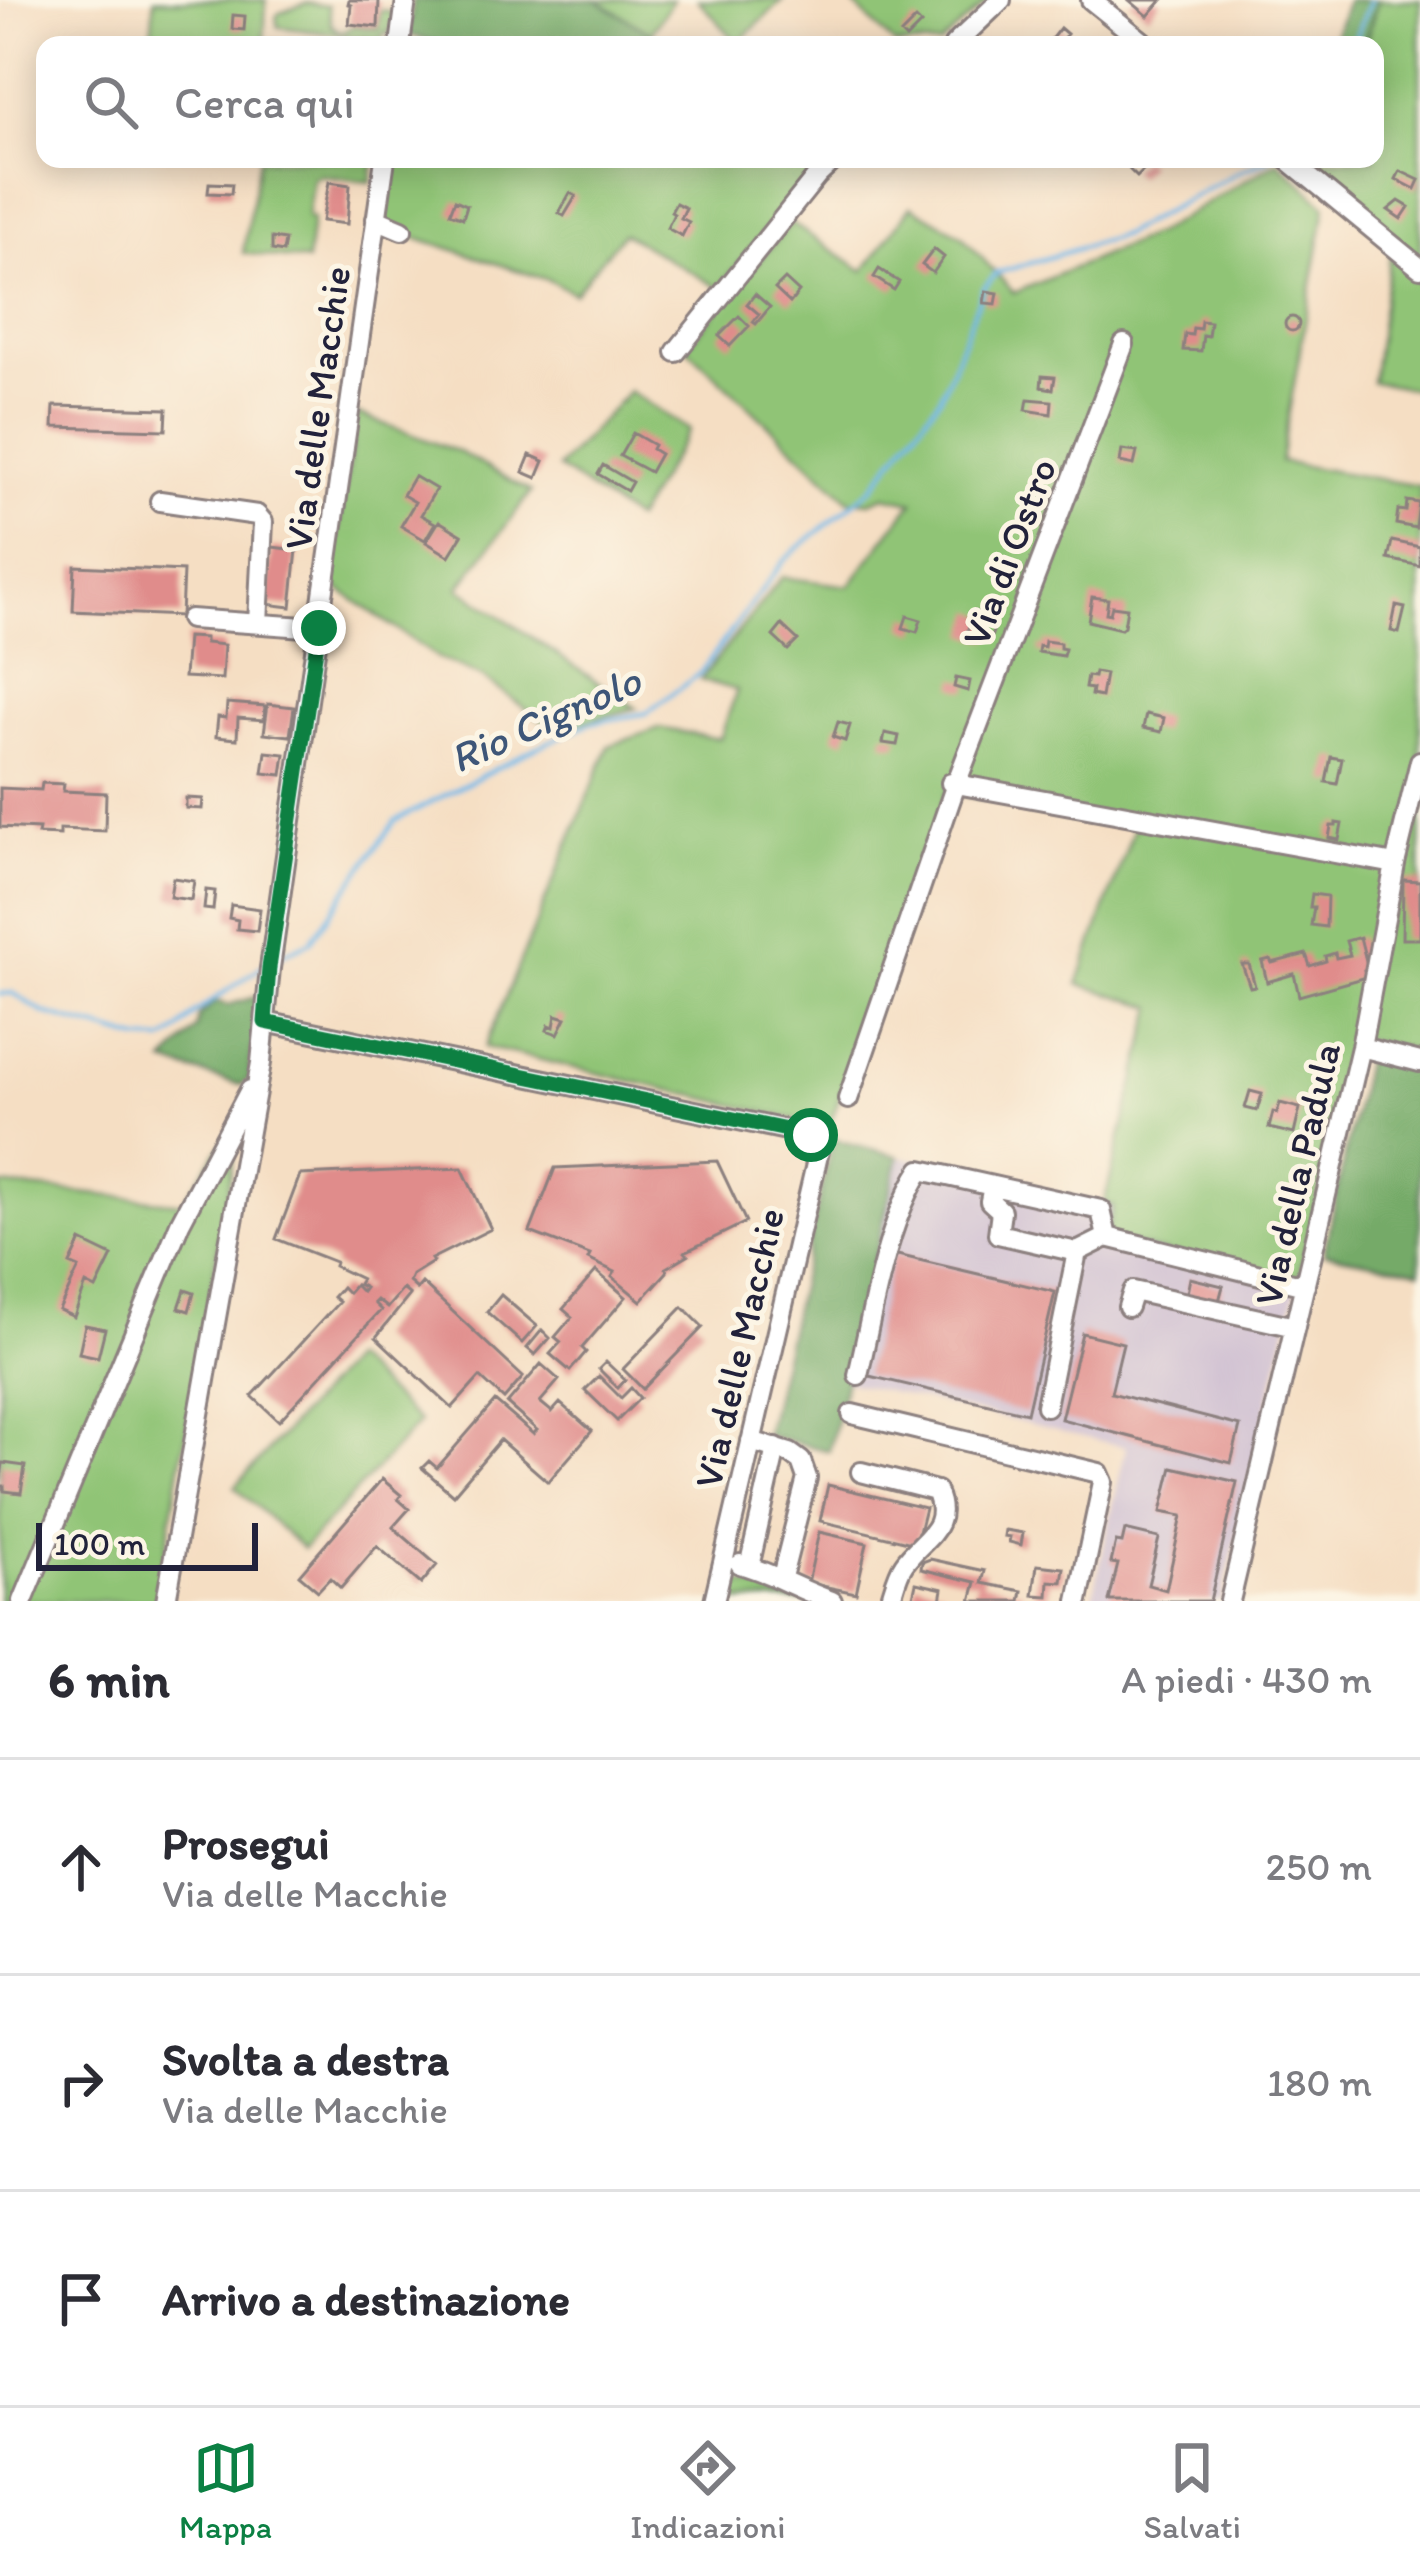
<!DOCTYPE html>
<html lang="it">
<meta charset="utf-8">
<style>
:root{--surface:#fff;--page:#f2f2f3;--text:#2b2b33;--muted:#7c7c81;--line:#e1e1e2;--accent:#0b8043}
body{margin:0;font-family:Itim,sans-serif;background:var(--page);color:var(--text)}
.scale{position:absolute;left:36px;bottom:30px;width:222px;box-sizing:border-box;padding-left:12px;border:6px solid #22223b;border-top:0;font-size:33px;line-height:42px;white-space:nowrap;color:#22223b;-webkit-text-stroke:9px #fcf5e5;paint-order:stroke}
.stop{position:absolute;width:36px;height:36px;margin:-27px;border:9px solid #0b8043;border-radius:50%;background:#fff}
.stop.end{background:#0b8043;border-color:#fff;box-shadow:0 3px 12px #0008}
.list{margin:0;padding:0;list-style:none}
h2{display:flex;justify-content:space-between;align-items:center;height:156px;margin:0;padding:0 48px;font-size:51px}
h2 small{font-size:39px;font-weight:400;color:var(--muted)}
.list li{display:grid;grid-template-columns:78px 1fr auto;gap:36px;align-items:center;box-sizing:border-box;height:216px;padding:0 48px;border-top:3px solid var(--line)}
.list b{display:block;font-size:45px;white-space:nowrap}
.list p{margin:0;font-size:39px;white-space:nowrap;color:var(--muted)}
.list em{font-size:39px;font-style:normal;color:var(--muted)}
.icon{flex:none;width:66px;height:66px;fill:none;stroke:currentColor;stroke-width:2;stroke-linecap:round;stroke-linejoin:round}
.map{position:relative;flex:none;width:1420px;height:1601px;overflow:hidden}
.search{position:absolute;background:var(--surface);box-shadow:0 6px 30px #0003;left:36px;right:36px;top:36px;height:132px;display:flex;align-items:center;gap:30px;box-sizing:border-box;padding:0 42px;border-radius:24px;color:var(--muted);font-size:45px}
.sheet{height:804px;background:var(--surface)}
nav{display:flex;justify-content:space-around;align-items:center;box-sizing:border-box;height:168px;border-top:3px solid var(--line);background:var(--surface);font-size:33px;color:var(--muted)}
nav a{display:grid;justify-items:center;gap:6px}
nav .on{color:var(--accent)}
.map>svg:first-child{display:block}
</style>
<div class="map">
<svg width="1420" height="1601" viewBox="0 0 1420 1601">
<rect width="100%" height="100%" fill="#fcf5e5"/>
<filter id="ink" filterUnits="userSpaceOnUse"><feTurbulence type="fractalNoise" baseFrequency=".00833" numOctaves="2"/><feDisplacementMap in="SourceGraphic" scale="24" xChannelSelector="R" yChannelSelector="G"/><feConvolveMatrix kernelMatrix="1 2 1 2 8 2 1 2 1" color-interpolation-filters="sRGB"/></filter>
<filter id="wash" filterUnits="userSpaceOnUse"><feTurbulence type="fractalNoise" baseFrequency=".004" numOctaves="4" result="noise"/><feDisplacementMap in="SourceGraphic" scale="48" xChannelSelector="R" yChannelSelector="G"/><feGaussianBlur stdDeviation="2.7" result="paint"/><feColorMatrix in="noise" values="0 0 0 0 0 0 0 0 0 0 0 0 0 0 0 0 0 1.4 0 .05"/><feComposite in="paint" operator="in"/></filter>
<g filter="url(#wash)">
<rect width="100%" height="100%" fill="#f5dec3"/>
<path fill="#cebed1" d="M899 1156 1113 1206 1106 1237 1297 1284 1221 1601H1092L1126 1447 847 1382Z"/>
<path fill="#90c476" stroke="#597358" stroke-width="3" d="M154 0H266L264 42 151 39Z
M596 0H673L651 33 665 45H641L650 34Z
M698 0H783L738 43Z
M849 0H989L940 45H895Z
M1378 0H1420V252L1415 256 1303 159H1375V45H1364Z
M307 3 328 6 332 26 341 32 354 26 378 29 381 10 393 12 389 34H383L382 40 278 27 276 17 279 13Z
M259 159H374L371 182 320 175 313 178 307 217 312 219 307 261 243 253Z
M392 159H796L812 174 719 288 623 233 574 293 551 281 383 227Z
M1278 161 1326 206 1280 462 1420 486V1052L1354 1037 1297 1284 1106 1238 1113 1206 1104 1203 1154 1007 1078 984 1135 825 947 792 829 1127 485 1047 609 746 659 728 720 739 737 690 700 680 782 577 849 586 913 502 885 496 870 502 849 500 686 347 791 223 864 271 911 206 961 235 1014 293 1155 234Z
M1390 256 1420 280V390L1372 382Z
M629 391 689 430 635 520 558 468Z
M357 414 459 452 531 492 459 588 636 708 555 730 482 677 438 658 330 583Z
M241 1115 157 1601H0V1185L182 1203Z
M351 1359 419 1422 303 1549 235 1487Z
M729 1580 808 1601H724Z"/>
<path fill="#74aa67" stroke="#4b6651" stroke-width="3" d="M413 0H596L651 33 641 45H447L409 35Z
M1347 0H1378L1364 45H1331Z
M259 996 249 1079 241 1085 165 1063 197 1028 199 1016 216 1001 228 1005Z
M1374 1058 1420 1069V1271L1324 1253 1365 1062Z
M833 1139 899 1156 829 1451 765 1435Z"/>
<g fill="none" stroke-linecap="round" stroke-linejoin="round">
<path stroke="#71b8e8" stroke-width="4.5" d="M1353 45 1370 0
M279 956 310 942 395 821 531 750 591 723 647 713 700 673 785 559 873 487 941 396 983 289 997 273 1120 236 1238 172 1269 159
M0 994 13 993 44 1013 140 1040 163 1041 178 1031 196 1012 264 965"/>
</g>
<g id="blocks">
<path fill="#e08c8b" d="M349 0H379L378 27 349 24 351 5 348 4Z
M1129 0H1162L1148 16Z
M233 15 245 16 244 30 232 29Z
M916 19 921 24 906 39 901 34Z
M1060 28 1067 34 1058 44 1052 45 1049 42Z
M1143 159 1149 165 1137 177 1130 170Z
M1400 171 1419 180 1415 189 1396 179Z
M329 182 350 185 347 224 322 221Z
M209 183 232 184 231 194 208 193Z
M570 193 576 196 564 216 559 213Z
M455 200 467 205 463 218 450 213Z
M1399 201 1409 207 1401 219 1388 210Z
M676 203 686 208 681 218 689 222 682 236 667 228 674 214 671 212Z
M272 238 285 240 283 252 272 250Z
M934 249 944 257 933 273 922 265Z
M879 269 899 282 894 290 874 277Z
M785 279 799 292 790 303 775 289Z
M986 291 998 293 996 304 984 303Z
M755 294 770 307 756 324 753 322 759 314 747 304Z
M739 316 749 326 730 346 719 336Z
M1285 324a7 7 0 1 1 14 0a7 7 0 1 1-14 0Z
M1201 321 1210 322 1208 336 1203 335 1201 351 1183 350 1185 334 1192 335 1193 328 1200 329Z
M1042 376 1055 377 1053 389 1041 387Z
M1028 399 1052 401 1051 414 1026 410Z
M54 406 167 409 166 430 53 427Z
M633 433 654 445 652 449 660 454 650 472 620 456Z
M1122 450 1137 452 1134 465 1120 462Z
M530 455 544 461 537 478 523 472Z
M603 465 632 482 627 491 598 474Z
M414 476 436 489 421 515 435 523 425 540 401 526 415 502 403 495Z
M1407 501 1419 503 1416 528 1396 524 1398 510 1406 511Z
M439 521 462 535 449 556 426 542Z
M1392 541 1420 547V566L1388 559Z
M272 547 297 550 291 607 266 604Z
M75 566 183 571 181 616 73 611Z
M1092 597 1108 599 1106 613 1110 614 1112 606 1127 608 1124 626 1121 629 1088 621Z
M1396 606 1405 608 1399 633 1391 631Z
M974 611 992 618 990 625 995 626 990 640 966 635Z
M907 616 921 620 917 632 903 628Z
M782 625 798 640 788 650 773 636Z
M187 637 205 638V643L224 645 222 679 184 677Z
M1045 641 1060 643V648L1065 649 1063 656 1038 652 1039 646 1044 647Z
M1095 672 1105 674 1101 697 1091 695 1092 689 1085 688 1087 676 1094 677Z
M956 678 970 681 968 691 954 687Z
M227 703 265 706 264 720 238 718 237 739 216 737 218 717 226 718Z
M268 704 294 707 290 736 264 733Z
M1146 714 1164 718 1161 732 1143 728Z
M838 722 850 725 845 741 833 737Z
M885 733 899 736 897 745 883 743Z
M266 752 285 754 282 775 263 773Z
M1331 757 1342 759 1337 784 1326 782Z
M42 783 64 784 63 791 106 793 105 831 60 829V835L38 834 39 829 0 827V788L41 790Z
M186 798 203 799 202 809 186 808Z
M1336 823 1342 824 1339 840 1329 838 1331 826H1336Z
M173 878 194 881 191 900 170 897Z
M1403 880 1420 881V939H1402Z
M206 890 215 891 213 910 204 909Z
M1312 894 1327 896 1326 927 1311 925 1314 907H1310Z
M231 905 260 909 257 931 237 929 238 920 229 918Z
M1360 937 1368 969 1364 970 1366 977 1299 996 1294 974 1267 982 1262 961 1270 959 1272 963 1306 954 1310 966 1326 961 1325 956 1335 953 1336 958 1350 955 1346 941Z
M1242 964H1249L1255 986 1250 987Z
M556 1015 566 1018 558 1034 547 1030 549 1025 554 1027Z
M1250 1091 1262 1094 1257 1111 1245 1108Z
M1280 1103 1300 1108 1294 1134 1269 1128 1273 1112 1277 1113Z
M717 1161 746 1222 685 1252 688 1255 666 1268 667 1272 641 1301 612 1277 615 1272 588 1259 590 1255 530 1232 555 1168Z
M462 1168 491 1229 431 1259 433 1262 412 1275 409 1282 417 1289 422 1283 523 1377 504 1399 480 1377 452 1408 376 1337 410 1295 403 1289 387 1308 377 1300 374 1303 381 1310 279 1421 252 1396 339 1302 333 1297 342 1287 348 1293 355 1285 362 1292 365 1288 358 1284 361 1279 334 1266 335 1262 276 1239 300 1175Z
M81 1241 112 1256 96 1289 86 1284 74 1317 59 1310 79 1268 70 1264Z
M893 1254 1055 1292 1027 1413 865 1375Z
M596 1271 626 1297 582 1348 586 1352 570 1371 550 1354 561 1342 555 1337 572 1317 563 1309Z
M1190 1278 1223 1286 1218 1305 1186 1298Z
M185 1290 194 1293 189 1311 179 1308Z
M501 1295 537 1326 522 1343 487 1312Z
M683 1307 703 1327 643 1389 623 1369Z
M85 1325 105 1329 98 1357 79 1353Z
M542 1330 550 1338 535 1355 527 1348Z
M1082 1333 1123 1343 1111 1393 1240 1426 1231 1463 1061 1419Z
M606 1362 625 1380 618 1388 599 1369Z
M541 1364 559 1380 540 1402 552 1412 560 1403 592 1431 548 1482 500 1440 453 1495 422 1468 429 1461 437 1468 495 1401 533 1434 537 1430 507 1404Z
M599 1376 621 1398 631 1388 640 1398 617 1421 585 1390Z
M3 1463 25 1466 21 1493 4 1491V1486H0Z
M1172 1467 1237 1482 1210 1601H1109L1118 1564 1111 1563 1116 1542 1122 1543 1125 1530 1159 1538 1148 1585 1166 1590 1182 1516 1161 1512Z
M382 1479 401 1495 398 1499 409 1509 393 1527 437 1565 421 1584 377 1546 341 1588 330 1578 318 1591 299 1575Z
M828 1485 925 1508 916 1544 820 1521Z
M1005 1530 1023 1533 1021 1545 1009 1542 1010 1537 1004 1536Z
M819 1532 867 1543 856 1593 808 1583Z
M930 1559 985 1571 982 1583 1022 1591 1020 1601H971L976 1582 921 1569 922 1562Z
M1037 1565 1064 1568 1062 1582 1049 1581 1048 1596 1033 1595Z
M916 1583 943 1589 941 1601H912Z"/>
</g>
</g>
<g filter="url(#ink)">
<use href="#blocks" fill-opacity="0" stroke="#8c807f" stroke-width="3"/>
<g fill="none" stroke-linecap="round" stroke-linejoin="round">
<g stroke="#8c807f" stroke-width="24">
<path id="minor" d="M1091 0 1147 45
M400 45 406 0
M954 45 1001 0
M1287 159 1420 268
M376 219 402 230
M676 352 817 176 835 159
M160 501 257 515 263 522 258 623
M190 619 319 628
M951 783 1395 864
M265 1022 811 1135 819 1151 714 1601
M1361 1047 1420 1062
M848 1099 956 784 1124 344
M993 1186 990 1201 1001 1211 998 1234 1077 1252 1107 1237 1305 1286
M1128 1307 1133 1291 1295 1327
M858 1375C873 1312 886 1223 921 1170L1101 1210 1107 1237
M1046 1406 1077 1252
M852 1414 1099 1473 1103 1482 1078 1601
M751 1441 790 1453 801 1461 807 1478 782 1577
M861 1472 936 1491C953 1529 922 1538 904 1564 897 1574 894 1589 890 1601
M740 1564C775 1574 799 1590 832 1601
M749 1567 776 1448
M23 1601 180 1223 250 1090
M166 1601 261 1063 270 968 385 159
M1230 1601 1361 1047 1395 864 1420 761"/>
</g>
<use href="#minor" stroke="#fff" stroke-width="18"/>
</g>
</g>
<g fill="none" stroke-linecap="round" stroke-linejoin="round" filter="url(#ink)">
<path stroke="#0b8043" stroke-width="15" d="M319 628 269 968 265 1022 811 1135"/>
</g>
<g text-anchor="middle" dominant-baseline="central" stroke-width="10" stroke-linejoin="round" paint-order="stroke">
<g font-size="39" fill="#22223b" stroke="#fcf5e5">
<text transform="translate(317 408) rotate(-82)">Via delle Macchie</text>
<text transform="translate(1009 552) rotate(-69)">Via di Ostro</text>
<text transform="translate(1297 1174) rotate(-77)">Via della Padula</text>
<text transform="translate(739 1348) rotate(-77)">Via delle Macchie</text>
</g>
<g font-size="42" font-style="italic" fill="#3e5678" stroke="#fcf5e5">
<text transform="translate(545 719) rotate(-24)">Rio Cignolo</text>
</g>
</g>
</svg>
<div class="scale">100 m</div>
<div class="stop" style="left:811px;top:1135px"></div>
<div class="stop end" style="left:319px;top:628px"></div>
<div class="search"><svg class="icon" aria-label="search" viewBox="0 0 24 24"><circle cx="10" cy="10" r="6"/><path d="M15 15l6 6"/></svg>Cerca qui</div>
</div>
<section class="sheet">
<h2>6 min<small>A piedi · 430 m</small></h2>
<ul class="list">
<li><svg class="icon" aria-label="ahead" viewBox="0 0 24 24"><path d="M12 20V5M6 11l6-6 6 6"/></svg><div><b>Prosegui</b><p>Via delle Macchie</p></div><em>250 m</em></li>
<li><svg class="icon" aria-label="right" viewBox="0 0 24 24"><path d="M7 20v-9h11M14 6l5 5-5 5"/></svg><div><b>Svolta a destra</b><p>Via delle Macchie</p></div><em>180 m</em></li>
<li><svg class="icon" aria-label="arrive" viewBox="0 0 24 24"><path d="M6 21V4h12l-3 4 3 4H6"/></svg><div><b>Arrivo a destinazione</b></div></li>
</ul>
</section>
<nav>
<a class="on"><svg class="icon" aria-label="map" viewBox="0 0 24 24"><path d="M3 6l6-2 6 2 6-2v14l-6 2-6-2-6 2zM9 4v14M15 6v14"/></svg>Mappa</a>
<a><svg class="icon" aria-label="directions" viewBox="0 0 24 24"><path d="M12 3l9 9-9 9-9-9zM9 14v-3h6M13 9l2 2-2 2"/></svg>Indicazioni</a>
<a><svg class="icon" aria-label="saved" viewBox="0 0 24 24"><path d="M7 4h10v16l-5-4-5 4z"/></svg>Salvati</a>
</nav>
